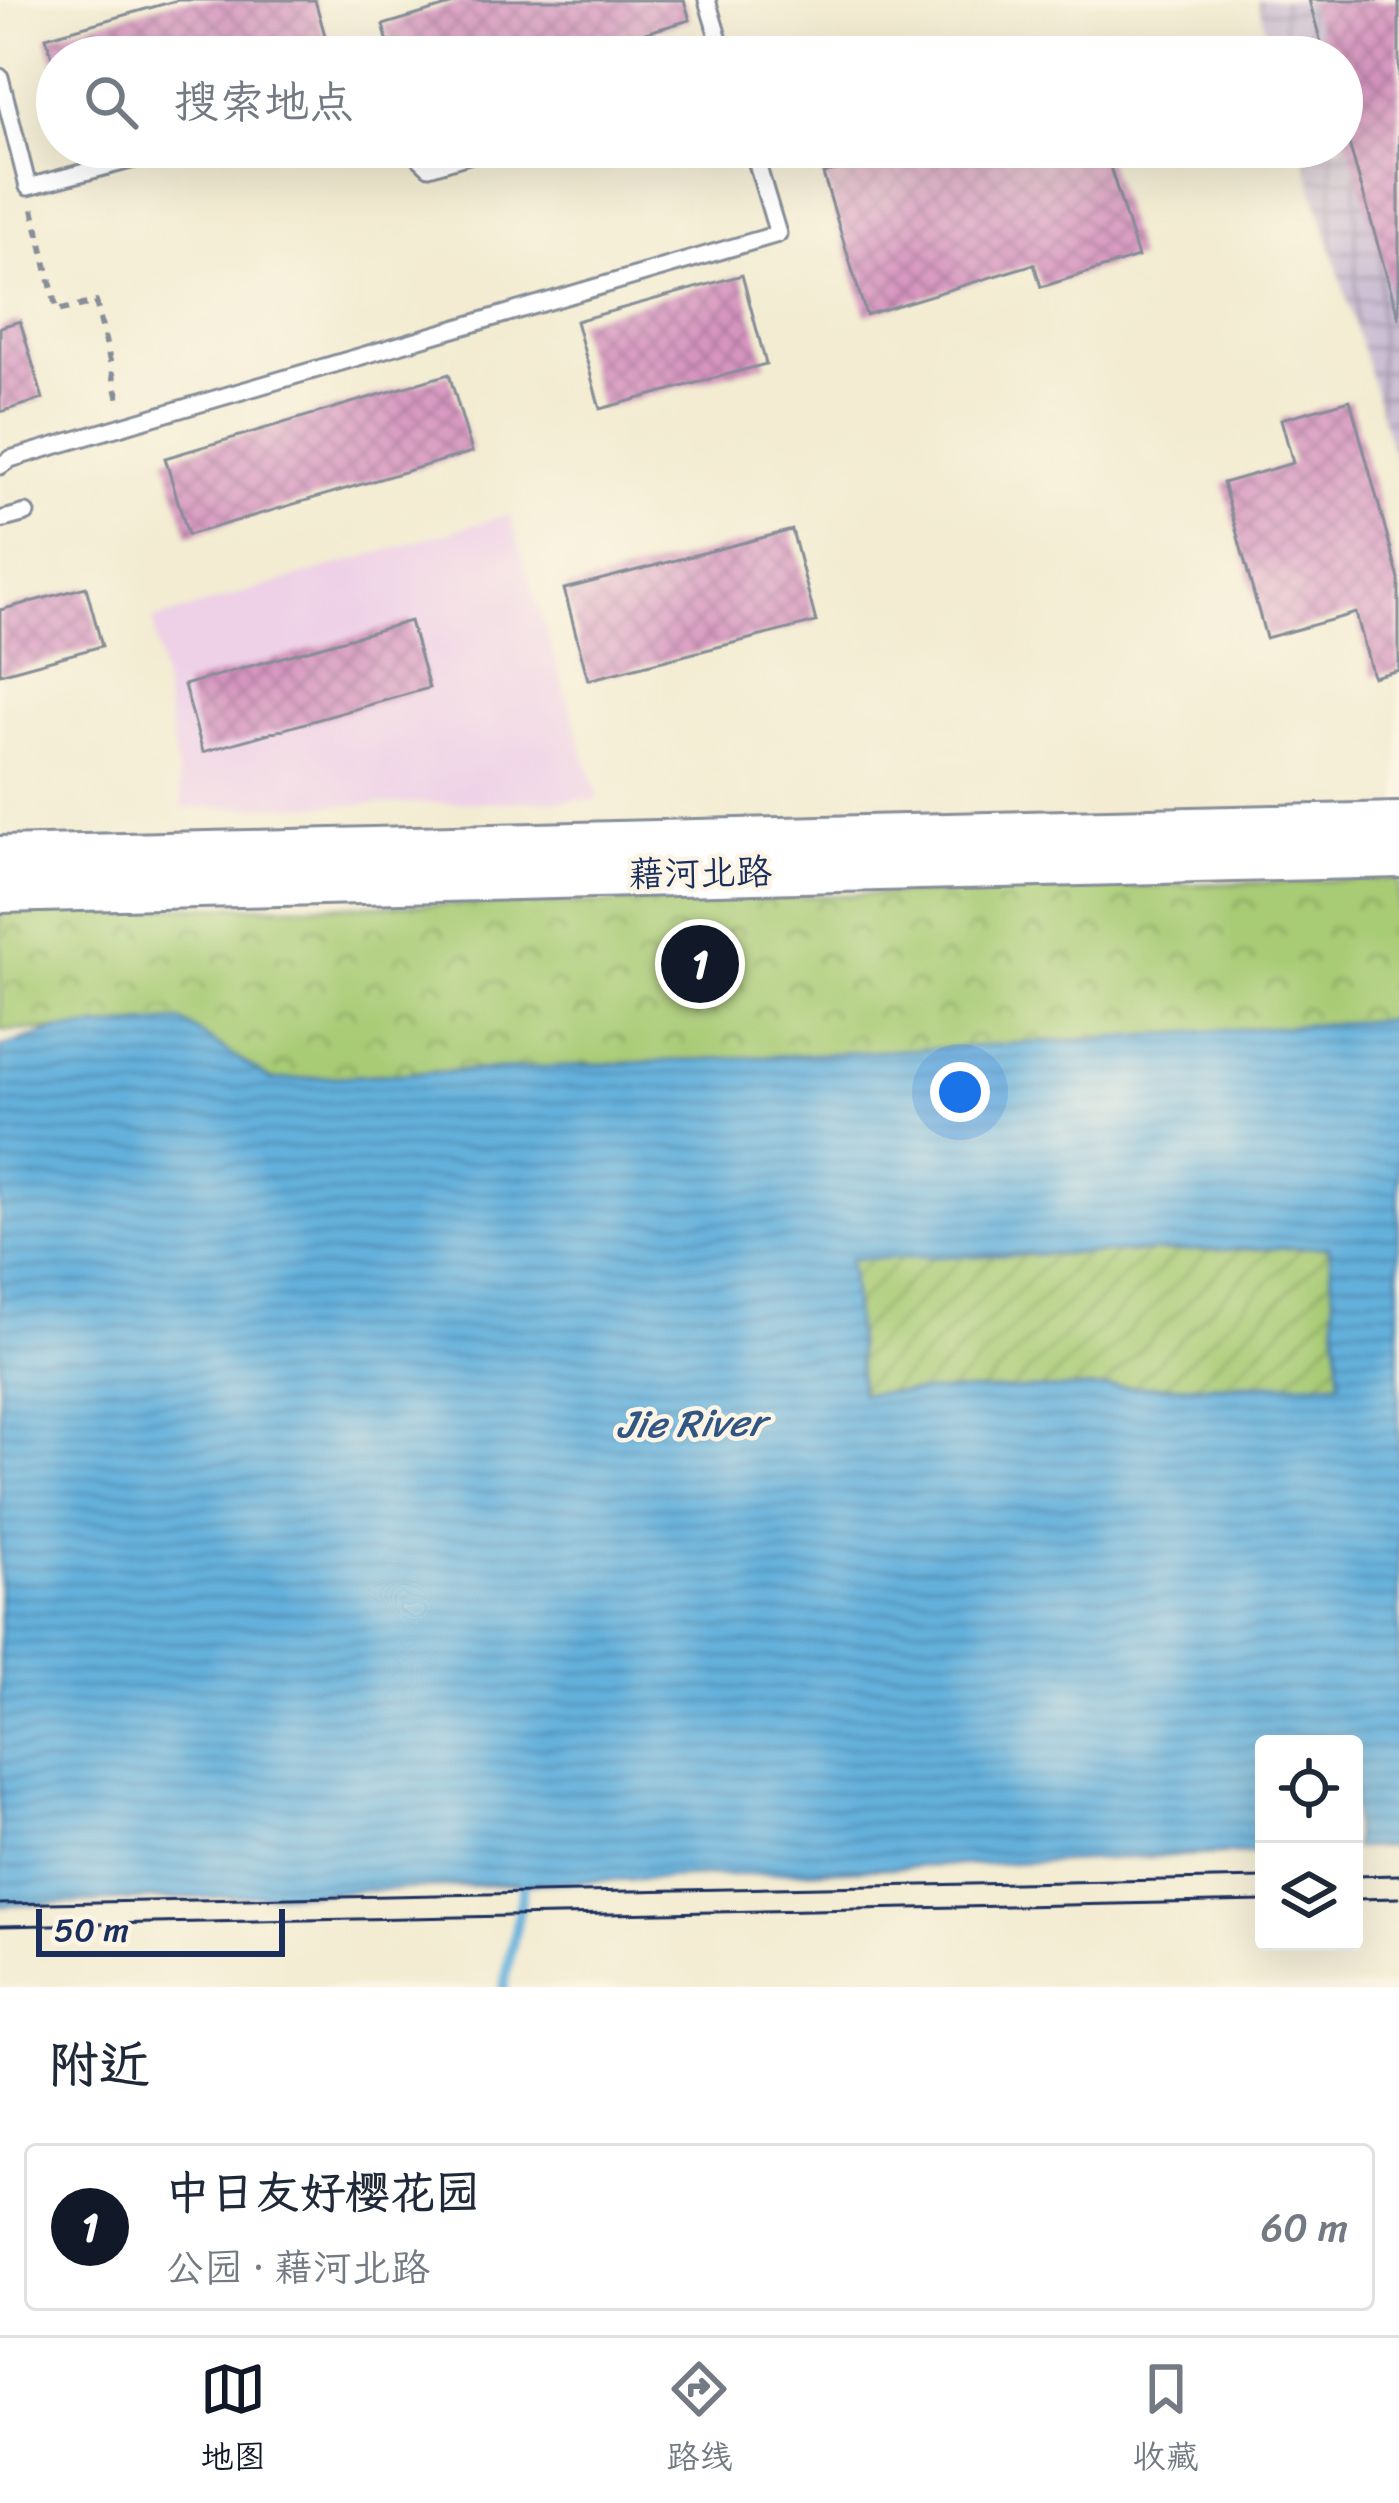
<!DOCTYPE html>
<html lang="zh">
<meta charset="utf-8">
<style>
:root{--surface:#fff;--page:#f6f6f7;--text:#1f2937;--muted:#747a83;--line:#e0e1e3;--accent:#111827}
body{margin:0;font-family:Sriracha,"LXGW WenKai TC",sans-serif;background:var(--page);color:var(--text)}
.controls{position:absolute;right:36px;bottom:36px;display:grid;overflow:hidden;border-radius:12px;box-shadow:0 12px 48px #0002}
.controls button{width:108px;height:108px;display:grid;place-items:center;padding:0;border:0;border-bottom:3px solid var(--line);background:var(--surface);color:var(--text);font:60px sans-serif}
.scale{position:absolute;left:36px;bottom:30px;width:249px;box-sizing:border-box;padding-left:12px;border:6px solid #1b2f5e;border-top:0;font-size:33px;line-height:42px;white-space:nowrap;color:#1b2f5e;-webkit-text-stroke:9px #fcf5e5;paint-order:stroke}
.you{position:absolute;left:960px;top:1092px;width:42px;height:42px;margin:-30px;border:9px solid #fff;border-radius:50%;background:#1a73e8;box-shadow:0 0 0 18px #1a73e833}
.badge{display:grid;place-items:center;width:78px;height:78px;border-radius:50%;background:var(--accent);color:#fff;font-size:39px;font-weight:700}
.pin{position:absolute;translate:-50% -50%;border:6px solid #fff;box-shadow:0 3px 12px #0006}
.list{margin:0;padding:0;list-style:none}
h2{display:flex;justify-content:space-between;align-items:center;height:156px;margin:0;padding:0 48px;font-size:51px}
h2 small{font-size:39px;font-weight:400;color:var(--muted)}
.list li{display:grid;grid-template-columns:78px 1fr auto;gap:36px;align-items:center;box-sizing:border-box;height:168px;margin:0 24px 24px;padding:0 24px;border:3px solid var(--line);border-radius:12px}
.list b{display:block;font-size:45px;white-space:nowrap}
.list p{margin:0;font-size:39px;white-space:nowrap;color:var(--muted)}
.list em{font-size:39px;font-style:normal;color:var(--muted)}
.icon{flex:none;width:66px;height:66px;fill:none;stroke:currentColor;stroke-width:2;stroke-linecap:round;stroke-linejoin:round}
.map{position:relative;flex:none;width:1399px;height:1987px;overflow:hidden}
.search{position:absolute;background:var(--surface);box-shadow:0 12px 48px #0002;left:36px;right:36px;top:36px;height:132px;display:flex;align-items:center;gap:30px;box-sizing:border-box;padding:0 42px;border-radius:66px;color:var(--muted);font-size:45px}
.sheet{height:348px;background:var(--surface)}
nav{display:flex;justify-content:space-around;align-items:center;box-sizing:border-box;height:168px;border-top:3px solid var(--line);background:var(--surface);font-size:33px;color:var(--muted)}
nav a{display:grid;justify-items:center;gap:6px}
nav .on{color:var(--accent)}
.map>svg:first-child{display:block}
</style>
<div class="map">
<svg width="1399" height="1987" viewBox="0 0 1399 1987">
<defs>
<pattern id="industrial-grid" width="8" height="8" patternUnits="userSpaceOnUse" patternTransform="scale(3)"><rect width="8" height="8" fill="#ccbed3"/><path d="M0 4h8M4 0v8" fill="none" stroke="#a59bae"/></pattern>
<pattern id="park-crowns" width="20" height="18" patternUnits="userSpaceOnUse" patternTransform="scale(3)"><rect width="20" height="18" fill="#a8cb74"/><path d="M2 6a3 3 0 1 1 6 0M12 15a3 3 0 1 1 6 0" fill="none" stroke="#88a562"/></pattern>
<pattern id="garden-furrows" width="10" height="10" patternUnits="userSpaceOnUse" patternTransform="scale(3)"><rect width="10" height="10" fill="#a8cb74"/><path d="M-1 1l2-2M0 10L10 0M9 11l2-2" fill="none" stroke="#88a562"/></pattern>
<pattern id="water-rules" width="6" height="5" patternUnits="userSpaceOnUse" patternTransform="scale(3)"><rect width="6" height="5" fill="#63b0dc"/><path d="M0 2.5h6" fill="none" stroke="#5190b6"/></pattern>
<pattern id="building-cross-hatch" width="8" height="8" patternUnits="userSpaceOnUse" patternTransform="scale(3)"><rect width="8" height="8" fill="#d795c0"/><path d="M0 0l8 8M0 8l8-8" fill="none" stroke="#ae7a9f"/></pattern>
</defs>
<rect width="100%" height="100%" fill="#fcf5e5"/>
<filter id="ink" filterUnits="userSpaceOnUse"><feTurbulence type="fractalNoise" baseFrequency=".00833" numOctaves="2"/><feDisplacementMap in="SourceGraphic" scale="24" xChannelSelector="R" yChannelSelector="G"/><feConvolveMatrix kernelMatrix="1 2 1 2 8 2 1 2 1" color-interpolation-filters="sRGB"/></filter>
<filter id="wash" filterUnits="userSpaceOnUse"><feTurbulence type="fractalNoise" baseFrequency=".004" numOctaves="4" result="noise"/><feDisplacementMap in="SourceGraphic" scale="48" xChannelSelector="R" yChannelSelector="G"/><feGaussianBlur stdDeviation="2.7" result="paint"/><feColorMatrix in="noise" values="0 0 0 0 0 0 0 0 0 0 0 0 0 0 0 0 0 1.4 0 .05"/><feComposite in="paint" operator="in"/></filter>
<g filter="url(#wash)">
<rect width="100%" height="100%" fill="#f3ecd2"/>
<path fill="#eed0e7" d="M509 514 599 800 183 808 153 620Z"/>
<path fill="url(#industrial-grid)" d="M1257 0H1399V473L1301 147H1342V57H1274Z"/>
<path fill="url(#park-crowns)" stroke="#627d69" stroke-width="3" d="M1399 878V1019L965 1047 271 1080 182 1021 57 1030H0V909L593 903Z"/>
<path fill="url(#garden-furrows)" stroke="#627d69" stroke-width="3" d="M1330 1247 1341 1382 861 1393 850 1259Z"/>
<path fill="url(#water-rules)" stroke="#3f709d" stroke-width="3" fill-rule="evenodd" d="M1399 1019V1846L1354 1848V1744H1264V1852L0 1906V1047L57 1030 182 1021 271 1080 965 1047ZM1329 1247 1340 1382 861 1393 850 1259Z"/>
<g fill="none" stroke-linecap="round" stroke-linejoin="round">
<path stroke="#63b0dc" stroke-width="10" d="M504 1987 524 1885"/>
</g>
<g id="blocks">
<path fill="url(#building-cross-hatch)" d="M178 0H315L328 46 288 57H57L56 70 46 37Z
M467 0H684L690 20 562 57H392L383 25Z
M1309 0H1399V319L1342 119V57H1325Z
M909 147H1104L1138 257 1041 287 1034 264 866 315 823 174Z
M742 275 766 364 600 409 576 321Z
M20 321 43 399 0 412V327Z
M449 374 472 452 188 535 165 458Z
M1350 400 1399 579V670L1373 677 1356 613 1266 638 1223 483 1293 463 1281 419Z
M792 530 816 622 588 680 564 589Z
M86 587 102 646 0 674V610Z
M410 621 429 688 203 752 184 685Z"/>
</g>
</g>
<g filter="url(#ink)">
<use href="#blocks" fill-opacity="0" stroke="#878e98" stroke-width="3"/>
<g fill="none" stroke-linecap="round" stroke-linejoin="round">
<g stroke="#878e98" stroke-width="21">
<path id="lane" d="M707 0 724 57
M0 77 28 187 180 147
M408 147 429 167 495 147
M0 466 10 459 778 234 752 147
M0 520 26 513"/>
</g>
<g stroke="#878e98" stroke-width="48">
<path id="secondary" d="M0 858 1399 824
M0 891 1399 856"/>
</g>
<path stroke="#878e98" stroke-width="6" stroke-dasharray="9 9" stroke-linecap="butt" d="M33 209 57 311 96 302 120 404"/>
<use href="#lane" stroke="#fff" stroke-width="15"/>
<use href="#secondary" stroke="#fff" stroke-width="42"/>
<path stroke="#1b2f5e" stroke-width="3" d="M1354 1876 1399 1875
M1354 1899 1399 1898
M0 1904 1264 1878
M0 1926 1264 1901"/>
</g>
</g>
<g text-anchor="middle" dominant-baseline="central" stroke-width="9" stroke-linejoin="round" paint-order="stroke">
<g font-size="36" fill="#1b2f5e" stroke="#fcf5e5">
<text transform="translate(700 873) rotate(-1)">藉河北路</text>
</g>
<g font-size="39" font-style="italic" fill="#315684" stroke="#fcf5e5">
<text transform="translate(691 1423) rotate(-1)">Jie River</text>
</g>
</g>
</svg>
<div class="controls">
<button><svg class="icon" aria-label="locate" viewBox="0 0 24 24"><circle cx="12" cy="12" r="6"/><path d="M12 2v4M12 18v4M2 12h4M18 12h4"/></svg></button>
<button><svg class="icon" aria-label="layers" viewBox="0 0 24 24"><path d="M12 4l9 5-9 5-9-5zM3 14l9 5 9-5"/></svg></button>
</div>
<div class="scale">50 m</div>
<div class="you"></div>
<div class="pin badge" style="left:700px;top:964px">1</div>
<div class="search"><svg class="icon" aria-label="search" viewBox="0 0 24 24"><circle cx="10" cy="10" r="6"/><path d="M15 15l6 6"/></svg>搜索地点</div>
</div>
<section class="sheet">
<h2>附近<small></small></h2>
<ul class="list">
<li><span class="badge">1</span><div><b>中日友好樱花园</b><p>公园 · 藉河北路</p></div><em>60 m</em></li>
</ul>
</section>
<nav>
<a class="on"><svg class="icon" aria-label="map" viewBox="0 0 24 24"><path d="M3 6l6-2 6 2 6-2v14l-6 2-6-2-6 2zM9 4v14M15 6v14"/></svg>地图</a>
<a><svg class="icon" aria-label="directions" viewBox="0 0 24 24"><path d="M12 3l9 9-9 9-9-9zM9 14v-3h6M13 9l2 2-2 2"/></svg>路线</a>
<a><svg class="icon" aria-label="saved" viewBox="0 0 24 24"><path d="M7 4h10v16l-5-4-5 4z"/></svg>收藏</a>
</nav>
